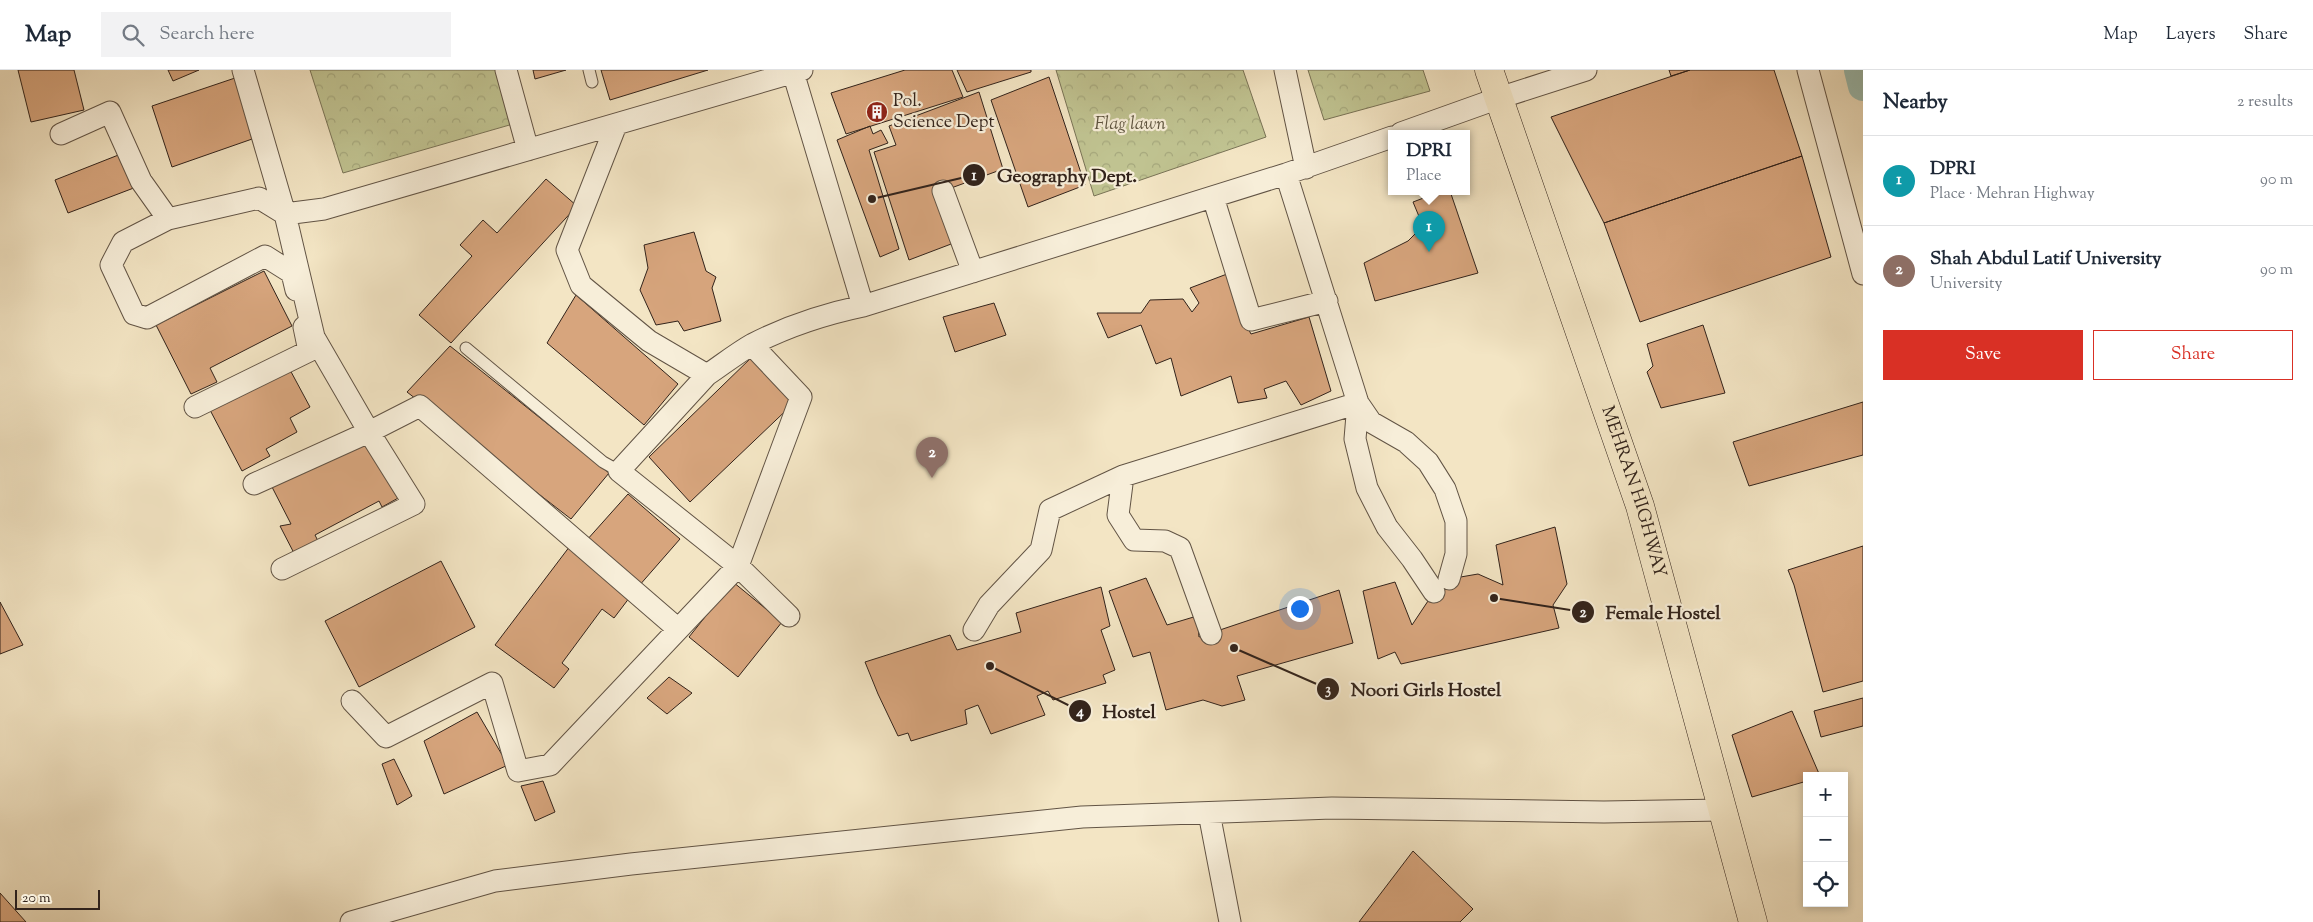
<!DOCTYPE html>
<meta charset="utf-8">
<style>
:root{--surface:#fff;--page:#f2f2f3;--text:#1f2937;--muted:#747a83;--line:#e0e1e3;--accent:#d93025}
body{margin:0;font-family:"Sorts Mill Goudy",serif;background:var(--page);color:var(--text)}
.controls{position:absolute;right:15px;bottom:15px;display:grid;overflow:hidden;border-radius:0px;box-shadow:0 2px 8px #0003}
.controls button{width:45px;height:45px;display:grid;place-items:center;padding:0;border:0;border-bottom:1px solid var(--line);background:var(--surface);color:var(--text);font:25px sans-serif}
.scale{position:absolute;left:15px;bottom:12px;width:85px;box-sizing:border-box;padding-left:5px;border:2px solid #32231b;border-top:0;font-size:14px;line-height:18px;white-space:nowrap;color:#32231b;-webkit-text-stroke:4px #f7eed9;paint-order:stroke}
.you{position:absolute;left:1299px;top:538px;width:18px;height:18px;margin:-12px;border:4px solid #fff;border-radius:50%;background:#1a73e8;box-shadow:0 0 0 8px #1a73e833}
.badge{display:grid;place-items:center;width:32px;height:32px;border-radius:50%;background:var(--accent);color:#fff;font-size:16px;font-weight:700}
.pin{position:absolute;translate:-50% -41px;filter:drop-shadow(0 1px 2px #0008)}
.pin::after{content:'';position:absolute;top:26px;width:18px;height:15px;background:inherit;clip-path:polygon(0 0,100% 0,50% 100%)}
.popup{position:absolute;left:1388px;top:60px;width:82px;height:65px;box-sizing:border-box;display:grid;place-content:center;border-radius:0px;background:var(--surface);filter:drop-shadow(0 1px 4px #0005);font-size:16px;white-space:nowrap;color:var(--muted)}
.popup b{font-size:19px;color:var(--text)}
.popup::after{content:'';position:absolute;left:50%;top:100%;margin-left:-10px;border:10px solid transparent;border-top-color:var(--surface)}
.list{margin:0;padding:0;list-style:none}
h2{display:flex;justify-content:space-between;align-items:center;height:65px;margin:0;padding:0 20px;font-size:21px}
h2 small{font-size:16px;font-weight:400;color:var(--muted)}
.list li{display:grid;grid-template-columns:32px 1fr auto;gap:15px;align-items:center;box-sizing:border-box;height:90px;padding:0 20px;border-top:1px solid var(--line)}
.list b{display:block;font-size:19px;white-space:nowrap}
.list p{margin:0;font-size:16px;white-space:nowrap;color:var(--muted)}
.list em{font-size:16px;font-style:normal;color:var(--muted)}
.actions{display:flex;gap:10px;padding:15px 20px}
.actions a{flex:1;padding:11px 0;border:1px solid var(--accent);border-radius:0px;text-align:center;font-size:18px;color:var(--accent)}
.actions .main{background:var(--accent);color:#fff}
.icon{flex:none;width:28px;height:28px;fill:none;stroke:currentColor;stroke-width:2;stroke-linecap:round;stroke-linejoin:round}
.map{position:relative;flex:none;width:1863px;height:852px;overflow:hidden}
header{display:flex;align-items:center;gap:30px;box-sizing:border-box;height:70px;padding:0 25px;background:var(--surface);border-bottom:1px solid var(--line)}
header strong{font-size:24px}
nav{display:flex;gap:28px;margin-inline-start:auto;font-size:18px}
.search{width:350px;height:45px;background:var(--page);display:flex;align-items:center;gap:12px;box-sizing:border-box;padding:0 18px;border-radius:0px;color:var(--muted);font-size:19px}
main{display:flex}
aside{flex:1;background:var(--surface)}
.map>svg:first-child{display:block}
</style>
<header>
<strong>Map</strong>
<div class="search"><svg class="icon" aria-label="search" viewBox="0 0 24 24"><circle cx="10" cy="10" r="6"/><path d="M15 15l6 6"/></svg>Search here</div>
<nav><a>Map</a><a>Layers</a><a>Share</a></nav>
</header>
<main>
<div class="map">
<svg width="1863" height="852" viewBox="0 0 1863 852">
<defs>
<pattern id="park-crowns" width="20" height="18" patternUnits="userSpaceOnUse" patternTransform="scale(1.25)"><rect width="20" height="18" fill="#c0c391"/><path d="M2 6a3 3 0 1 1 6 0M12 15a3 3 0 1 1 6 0" fill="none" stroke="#a5a77c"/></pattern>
</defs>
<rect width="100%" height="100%" fill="#f3e5c4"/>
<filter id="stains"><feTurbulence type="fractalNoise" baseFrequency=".004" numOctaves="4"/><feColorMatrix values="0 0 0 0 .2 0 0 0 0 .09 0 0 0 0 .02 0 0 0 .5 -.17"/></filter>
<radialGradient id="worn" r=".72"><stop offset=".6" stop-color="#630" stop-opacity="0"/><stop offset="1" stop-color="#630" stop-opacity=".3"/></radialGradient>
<path fill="url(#park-crowns)" stroke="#797356" d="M310 0H496L513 54 343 103Z
M1056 0H1243L1266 67 1094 126Z
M1308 0H1423L1430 21 1324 50Z"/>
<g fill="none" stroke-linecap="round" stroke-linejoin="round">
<path stroke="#9bbfb4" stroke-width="30" d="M1859 0 1863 16"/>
</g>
<path fill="#d7a57d" stroke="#32231b" d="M18 0H74L84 40 31 52Z
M168 0H199L173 11Z
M533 0H566L535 9Z
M601 0H708L610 30Z
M905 0H952L963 27 846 64 831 23Z
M957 0H1031V2L967 22Z
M1669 0H1690L1671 6Z
M1690 0H1774L1802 86 1604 153 1551 47Z
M1049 7 1085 115 1028 137 991 30Z
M235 8 255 68 172 97 152 36Z
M979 22 1003 99 943 121 959 171 909 190 874 82 896 75 889 56Z
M870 56 873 64 881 60 888 73 869 80 899 179 880 187 837 70Z
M126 82 139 116 68 143 55 110Z
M1802 86 1831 187 1640 252 1604 153Z
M546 109 577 136 451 273 419 245 472 186 460 175 483 150 497 163Z
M1442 121H1450L1478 203 1375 231 1364 193 1408 171 1423 156 1413 132Z
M694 162 706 201 716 207 712 218 721 251 684 261 678 251 656 255 640 220 648 198 644 175Z
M264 201 292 256 210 298 217 312 191 324 156 255Z
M1227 204 1240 243 1251 264 1309 247 1331 321 1301 335 1286 311 1264 319 1267 328 1238 333 1231 306 1181 326 1171 288 1156 294 1141 255 1108 268 1097 243H1141L1150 230 1183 229 1192 242 1199 233 1190 218Z
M576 225 678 314 644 355 547 273Z
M994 233 1006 265 955 282 943 247Z
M1703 255 1725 323 1661 338 1647 302 1653 296 1647 274Z
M450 276 609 403 571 449 407 322Z
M754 285 797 330 690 432 649 387Z
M289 298 310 337 290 348 297 362 266 379 270 386 242 401 210 340Z
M1863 332V385L1749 416 1733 372Z
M368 367 400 427 382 437 379 431 315 465 320 475 296 487 280 456 291 454 272 417Z
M628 424 680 469 638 517 586 471Z
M1555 457 1567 514 1553 535 1559 558 1401 594 1395 582 1378 589 1363 521 1395 512 1412 555 1434 522 1449 509 1478 504 1503 515 1496 475Z
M570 476 633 523 614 548 602 539 562 593 569 599 554 618 495 575Z
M1863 476V611L1823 622 1794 515 1788 500Z
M441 491 475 557 359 617 325 551Z
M1146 508 1167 555 1197 546 1199 567 1339 520 1353 573 1237 606 1245 630 1222 636 1203 630 1166 640 1150 582 1133 587 1109 521Z
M733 512 782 552 738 607 689 567Z
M1101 517 1110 556 1101 560 1115 600 1103 605 1106 613 1053 630 1048 621 1037 626 1045 645 991 664 978 635 965 640 967 654 911 671 908 663 898 666 878 624 865 592 950 565 957 580 1021 562 1016 543Z
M0 532 23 575 0 584Z
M669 607 692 623 667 644 647 628Z
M1863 628V656L1821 667 1814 641Z
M1792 641 1820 706H1807V711L1752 727 1732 665Z
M477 642 508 695 444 724 424 671Z
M394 689 412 726 397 735 382 694Z
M543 711 555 742 535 751 521 716Z
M1413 781 1473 839 1460 852H1359Z
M0 823 26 852H0Z"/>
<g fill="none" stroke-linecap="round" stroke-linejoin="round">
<g stroke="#625445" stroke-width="13">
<path id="lane" d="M589 0 592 12
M466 278 603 392 619 401"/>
</g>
<g stroke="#625445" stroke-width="23">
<path id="street" d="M243 0 285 144
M506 0 528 80
M1285 0 1306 98
M1808 0 1863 204
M793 2 863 236
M616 55 567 180 581 215 649 271 707 305C722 295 737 283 753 274 788 256 825 244 863 236L1286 104 1392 67
M1401 63 1499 28 1586 0
M61 64 110 42 141 111 168 149 259 128 285 144
M943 121 973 202
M1213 127 1251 250 1327 231
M168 149 123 172 111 195 134 244 147 248 265 186 292 203 296 220
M752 275 801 327 738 496 789 546
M1358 333 1371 352 1406 372 1428 392 1445 419 1456 451V484L1449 509
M1358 333 1355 369 1367 418 1387 457 1412 489 1434 522
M195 337 309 281 304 257
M1123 406 1118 445 1134 470 1165 471 1180 478 1211 564
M254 414 369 362 314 267 285 144 324 139 802 0
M282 499 414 434 369 362 420 336 678 559
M974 560 989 535 1041 480 1050 440 1123 406 1358 333 1286 104
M352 631 386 667 492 613 518 701 550 695 738 496 619 401 707 305
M1209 743 1230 852
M351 852 495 811 631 794 1082 747 1332 738 1604 742 1722 740"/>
</g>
<g stroke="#32231b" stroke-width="29">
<g id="primary">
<path id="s1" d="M1489 0 1640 436 1753 852"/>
</g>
</g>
<use href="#lane" stroke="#f7eed9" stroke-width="11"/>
<use href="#street" stroke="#f7eed9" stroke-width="21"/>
<use href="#primary" stroke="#f3e5c4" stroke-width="28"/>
</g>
<defs>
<g id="building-disc" transform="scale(1.125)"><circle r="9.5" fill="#8f2418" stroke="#f7eed9"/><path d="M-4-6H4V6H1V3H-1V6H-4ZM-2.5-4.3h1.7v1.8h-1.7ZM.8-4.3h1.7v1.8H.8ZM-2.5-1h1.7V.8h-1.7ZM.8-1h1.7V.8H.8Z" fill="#fff"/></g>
</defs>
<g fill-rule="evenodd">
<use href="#building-disc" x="877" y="42"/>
</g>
<g text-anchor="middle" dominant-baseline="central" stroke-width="4.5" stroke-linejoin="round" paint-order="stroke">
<g font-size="18" fill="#32231b" stroke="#f7eed9" text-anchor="start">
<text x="893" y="32">Pol.<tspan x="893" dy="21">Science Dept</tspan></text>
</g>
<g font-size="18" font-style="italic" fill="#5d533e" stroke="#f7eed9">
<text x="1130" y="55">Flag lawn</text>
</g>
<g font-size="18" fill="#32231b" stroke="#f7eed9">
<text stroke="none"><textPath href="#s1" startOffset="446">MEHRAN HIGHWAY</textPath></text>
</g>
</g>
<path fill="none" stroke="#32231b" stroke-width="2" d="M872 129L974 105M1494 528L1583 542M1234 578L1328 619M990 596L1080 641"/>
<g fill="#32231b" stroke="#f7eed9" stroke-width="2">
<circle cx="872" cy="129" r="5"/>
<circle cx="1494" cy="528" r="5"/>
<circle cx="1234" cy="578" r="5"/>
<circle cx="990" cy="596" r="5"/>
<circle cx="974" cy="105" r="12"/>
<circle cx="1583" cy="542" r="12"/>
<circle cx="1328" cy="619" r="12"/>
<circle cx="1080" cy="641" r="12"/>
</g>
<g font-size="15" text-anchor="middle" font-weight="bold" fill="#fff">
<text x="974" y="110">1</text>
<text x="1583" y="547">2</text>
<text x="1328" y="624">3</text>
<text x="1080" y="646">4</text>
</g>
<g font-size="19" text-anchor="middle" font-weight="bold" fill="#32231b" stroke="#f7eed9" stroke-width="4.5" stroke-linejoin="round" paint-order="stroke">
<text x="1067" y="112">Geography Dept.</text>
<text x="1663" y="549">Female Hostel</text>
<text x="1426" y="626">Noori Girls Hostel</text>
<text x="1129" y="648">Hostel</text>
</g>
<rect width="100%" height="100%" filter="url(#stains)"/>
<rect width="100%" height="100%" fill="url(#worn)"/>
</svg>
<div class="controls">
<button>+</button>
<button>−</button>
<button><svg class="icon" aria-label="locate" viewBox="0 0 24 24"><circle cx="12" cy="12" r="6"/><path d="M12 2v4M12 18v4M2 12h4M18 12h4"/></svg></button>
</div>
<div class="scale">20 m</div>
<div class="you"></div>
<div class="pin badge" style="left:1429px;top:182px;background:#0f9aa8">1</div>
<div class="popup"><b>DPRI</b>Place</div>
<div class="pin badge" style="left:932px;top:408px;background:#8d6e63">2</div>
</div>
<aside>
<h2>Nearby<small>2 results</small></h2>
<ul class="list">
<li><span class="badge" style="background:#0f9aa8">1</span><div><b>DPRI</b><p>Place · Mehran Highway</p></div><em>90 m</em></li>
<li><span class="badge" style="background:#8d6e63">2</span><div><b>Shah Abdul Latif University</b><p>University</p></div><em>90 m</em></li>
</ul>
<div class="actions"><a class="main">Save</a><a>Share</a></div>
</aside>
</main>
